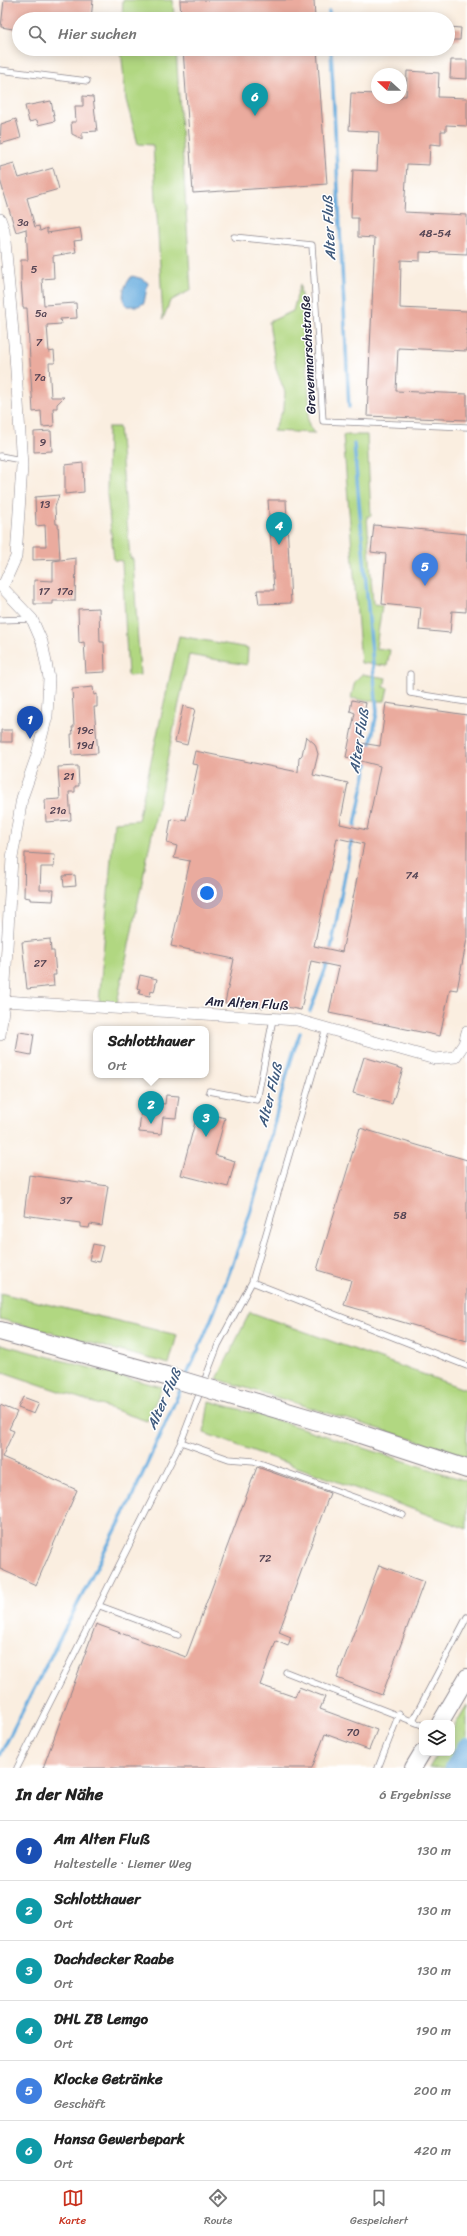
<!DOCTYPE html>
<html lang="de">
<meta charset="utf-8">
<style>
:root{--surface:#fff;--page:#f6f6f6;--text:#222;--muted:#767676;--line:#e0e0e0;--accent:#c8321e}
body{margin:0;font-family:Sriracha,sans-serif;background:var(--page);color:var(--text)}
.controls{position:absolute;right:12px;bottom:12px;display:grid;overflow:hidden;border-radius:8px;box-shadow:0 2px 10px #0003}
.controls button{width:36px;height:36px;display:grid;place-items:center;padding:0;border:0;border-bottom:1px solid var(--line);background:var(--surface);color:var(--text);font:20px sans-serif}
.compass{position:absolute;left:371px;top:68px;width:36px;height:36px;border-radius:50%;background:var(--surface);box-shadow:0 2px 10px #0003;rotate:291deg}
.you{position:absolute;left:207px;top:893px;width:14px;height:14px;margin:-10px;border:3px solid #fff;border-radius:50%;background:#1a73e8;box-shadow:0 0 0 6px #1a73e833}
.badge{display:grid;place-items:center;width:26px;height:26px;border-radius:50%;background:var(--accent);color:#fff;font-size:13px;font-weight:700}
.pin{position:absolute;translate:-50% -33px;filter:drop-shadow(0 1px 2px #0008)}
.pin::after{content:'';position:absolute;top:21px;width:14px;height:12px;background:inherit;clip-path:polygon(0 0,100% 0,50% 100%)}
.popup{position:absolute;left:93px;top:1026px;width:116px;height:52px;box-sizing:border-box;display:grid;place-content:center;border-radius:8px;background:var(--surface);filter:drop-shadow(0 1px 3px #0005);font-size:13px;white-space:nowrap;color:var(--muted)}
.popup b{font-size:15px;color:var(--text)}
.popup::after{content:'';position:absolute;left:50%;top:100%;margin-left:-8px;border:8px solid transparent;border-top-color:var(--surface)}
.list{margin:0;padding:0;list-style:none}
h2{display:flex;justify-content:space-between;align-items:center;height:52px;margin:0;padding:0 16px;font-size:17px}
h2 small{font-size:13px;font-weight:400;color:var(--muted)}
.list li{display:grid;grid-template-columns:26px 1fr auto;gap:12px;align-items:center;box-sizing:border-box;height:60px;padding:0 16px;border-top:1px solid var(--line)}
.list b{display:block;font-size:15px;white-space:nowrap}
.list p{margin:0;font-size:13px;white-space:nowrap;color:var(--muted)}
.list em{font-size:13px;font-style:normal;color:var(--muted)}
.icon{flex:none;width:22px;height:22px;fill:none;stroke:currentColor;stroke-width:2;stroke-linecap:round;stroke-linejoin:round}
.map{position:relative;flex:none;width:467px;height:1768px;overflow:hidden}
.search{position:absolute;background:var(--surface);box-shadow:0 2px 10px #0003;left:12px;right:12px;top:12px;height:44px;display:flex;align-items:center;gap:10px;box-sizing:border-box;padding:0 14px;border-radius:22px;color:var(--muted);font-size:15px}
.sheet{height:412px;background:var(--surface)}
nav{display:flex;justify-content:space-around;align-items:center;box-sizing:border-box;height:56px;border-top:1px solid var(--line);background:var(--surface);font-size:11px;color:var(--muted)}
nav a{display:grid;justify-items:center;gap:2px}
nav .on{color:var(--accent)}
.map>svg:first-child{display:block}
</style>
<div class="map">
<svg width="467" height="1768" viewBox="0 0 467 1768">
<rect width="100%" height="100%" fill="#fff"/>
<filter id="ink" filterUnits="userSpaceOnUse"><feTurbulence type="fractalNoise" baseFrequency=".025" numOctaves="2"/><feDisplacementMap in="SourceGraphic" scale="8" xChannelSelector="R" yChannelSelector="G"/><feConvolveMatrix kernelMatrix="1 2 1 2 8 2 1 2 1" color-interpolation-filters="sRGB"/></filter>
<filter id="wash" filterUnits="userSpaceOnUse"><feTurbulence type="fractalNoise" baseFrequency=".012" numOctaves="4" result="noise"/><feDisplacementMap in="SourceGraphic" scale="16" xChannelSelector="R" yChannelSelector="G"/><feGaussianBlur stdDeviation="0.9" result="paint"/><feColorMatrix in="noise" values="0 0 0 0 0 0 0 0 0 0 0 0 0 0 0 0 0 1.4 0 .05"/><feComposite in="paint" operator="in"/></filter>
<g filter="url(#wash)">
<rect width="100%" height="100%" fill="#faeee0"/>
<path fill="#b1d781" stroke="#6a7c5e" d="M123 0H173L174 19H122Z
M121 49H176L191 290 170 301 163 319 153 145 138 144 126 100Z
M300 284 310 410C307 418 307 427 315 433L273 431 284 408 285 392 276 369 269 322 293 311Z
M108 427H119L130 558 133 559 140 675 128 676 122 561 114 560 107 494Z
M343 435H367L371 516H367L373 604 382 605 376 648 390 650 387 666 361 663Z
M179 636 248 648 247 665 189 655 117 1003H99L114 822 138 820Z
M362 674 386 678 384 687 388 688 385 701H367L351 698 355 681Z
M0 1293 177 1335 169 1364 0 1319Z
M250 1312 467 1390V1456L217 1379Z
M0 1344 162 1387 147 1421 0 1371Z
M209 1401 264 1416 467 1481V1529L204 1433Z
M467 1705V1768H429L438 1753H452V1730Z"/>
<path fill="#6aaedf" stroke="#46688d" d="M132 276 143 279 148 283 144 303 138 306H127C119 296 125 284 132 276Z"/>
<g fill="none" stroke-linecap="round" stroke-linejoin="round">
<path stroke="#6aaedf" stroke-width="3.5" d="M329 11 330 19
M331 49 349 407
M354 444 377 712 370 748
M354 830 368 760
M330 954 352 838
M310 1011 329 960
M186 1377C215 1314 240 1249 259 1183 273 1133 282 1081 300 1033
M0 1755 129 1504 182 1386"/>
<path stroke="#6aaedf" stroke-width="22" d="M456 1768 467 1749"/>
</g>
<g id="blocks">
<path fill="#eaab9e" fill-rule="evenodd" d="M4 0H93L91 19H19V30L1 27Z
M180 0H314L315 19H181Z
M448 27 461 28 460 40H448Z
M183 49H317L327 184 193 193Z
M451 60H467V79L450 78Z
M407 71 439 73 438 97 467 98V126L446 125V131H441V145L430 144 429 165 407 164 404 212 467 215V254L420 252V261L401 260 400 308 467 311V351L398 348 396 391 467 394V420L367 416 375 238 358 237V218H351L353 170 377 171 379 132 349 130 351 93 377 94V98H401V96H406Z
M83 96 93 97 97 131 82 132V139L72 134 71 122H76L75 106H83Z
M51 101 55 121 38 125 37 120 29 122 25 106Z
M16 119 21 138 0 144 1 124Z
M14 163 19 178 53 168 59 189 27 198 35 227 39 226 40 231 47 228V233L80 228 82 240 74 241 76 252 53 256 54 278 42 279 44 305 76 303 77 318 60 319 61 324 47 325 49 352 54 351 55 363H49L51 397H64L57 404V408H53L54 426 42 427 41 411 33 412 27 308H23L21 280V260H28L26 229 16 232 0 180V167Z
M51 431 52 451 34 452V432Z
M83 463 84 492 65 494V465Z
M59 495 55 507 56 524H58L60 559 33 560V546H46L45 525 36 526 35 497Z
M268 500H286L291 603 259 604 257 590H274Z
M374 525 467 534 466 612 452 611 450 633 419 630 421 608 382 604 386 554 371 552Z
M76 558 75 601H53V604H34V580L53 581V561Z
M99 608 100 642H104L105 672 86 673 84 642 79 643 78 609Z
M93 687 94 695 97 694V707H94L98 753 72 755 71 734H73L72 727H74L72 689Z
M352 700 366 703 364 714 366 715 360 743 380 746 386 703 467 715V939L457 990 450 989 440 1036 329 1013 339 967 311 961 301 1010 282 1006V1009L263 1005V1008L245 1004 244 1007 225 1003 234 959 171 946 190 861 174 858 177 846 167 843 171 819 181 821 182 819 186 820 198 765 192 764 195 751 298 772 299 758 302 755 306 736 315 744 318 754 313 775 348 783 340 824 367 830 380 766 346 757 355 713 350 711ZM337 838 364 844 342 952 314 946Z
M183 706 195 709 187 745 175 742Z
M1 730H12V742H1Z
M78 766 79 786H75V792H69L71 820 46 822 45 800 60 799 58 767Z
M25 853 55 855 54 867H41L40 890H54L53 901 30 900V898L24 897Z
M75 875 76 886 64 887 63 876Z
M50 939 51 951H54L56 975H53L54 986 27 989 22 942Z
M140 975 157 979 154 992 151 991 150 996 139 994 140 989 137 988Z
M19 1032 34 1034 31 1055 16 1052Z
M364 1057 403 1069 392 1104 353 1093Z
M166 1095 179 1096 176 1118 163 1117 161 1134 139 1132 142 1101 165 1104Z
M198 1111 225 1118 215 1155 235 1161 228 1187 181 1175Z
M360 1128 467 1160V1341L344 1305 351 1280 317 1270Z
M29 1175 108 1186 102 1226 90 1224 89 1228 80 1227V1223L24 1215Z
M93 1244 103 1246 99 1262 89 1260Z
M23 1397 39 1403 34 1414 18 1408Z
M0 1405 17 1412 9 1429 14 1431 2 1457 77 1490 36 1585 0 1569Z
M257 1467 330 1493 279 1632 291 1637 288 1646 276 1641 260 1685 295 1697 299 1687 325 1697 320 1709 377 1730 369 1750 325 1734 312 1768H43L96 1624 186 1657Z
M379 1565 424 1582 382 1695 337 1678Z"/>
</g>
</g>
<g filter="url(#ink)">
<use href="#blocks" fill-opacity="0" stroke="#8e888e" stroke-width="1"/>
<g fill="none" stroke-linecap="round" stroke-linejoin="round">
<g stroke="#8e888e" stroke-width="7">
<path id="lane" d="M0 70 87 81
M234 237 312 245 323 421 467 427
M0 456 21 460
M0 620 32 619
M410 674V693L467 702
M209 1091 257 1100 273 1019
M252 1282 467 1366
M181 1442 229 1459 254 1461 403 1515
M100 1606 178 1635
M286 1672 422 1725
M413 1720 467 1617
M17 1768 181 1442 218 1345 252 1282 326 1028
M378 1768 399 1714"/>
</g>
<g stroke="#8e888e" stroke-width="12">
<path id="street" d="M0 219 4 230 15 355 22 466 16 557 3 586
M0 585 32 619 42 642 49 678 47 716 36 758 22 798 12 858 4 1001 0 1035
M4 1001 297 1020 435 1059 455 1057 464 1044 467 1032"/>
</g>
<g stroke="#8e888e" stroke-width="18">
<path id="secondary" d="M440 1723 467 1677
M413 1768 422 1753"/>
</g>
<g stroke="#8e888e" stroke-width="20">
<path id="primary" d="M0 1331 166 1376
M213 1390 348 1430 467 1469"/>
</g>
<use href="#lane" stroke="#fff" stroke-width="5.5"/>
<use href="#street" stroke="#fff" stroke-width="11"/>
<use href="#secondary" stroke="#fff" stroke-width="16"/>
<use href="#primary" stroke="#fff" stroke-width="18"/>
<g stroke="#8e888e" stroke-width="20" stroke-linecap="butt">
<path id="primary-bridge" d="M166 1376 213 1390"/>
</g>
<use href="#primary-bridge" stroke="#fff" stroke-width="18"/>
</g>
</g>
<g text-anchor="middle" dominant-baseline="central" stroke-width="3" stroke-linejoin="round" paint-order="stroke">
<g font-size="11" fill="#544454">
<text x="23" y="222">3a</text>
<text x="435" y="233">48-54</text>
<text x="34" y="269">5</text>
<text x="41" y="313">5a</text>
<text x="39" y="342">7</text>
<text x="40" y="377">7a</text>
<text x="43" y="442">9</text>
<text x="45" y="504">13</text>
<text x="44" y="591">17</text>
<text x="65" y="591">17a</text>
<text x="85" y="730">19c</text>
<text x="85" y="745">19d</text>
<text x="69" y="776">21</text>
<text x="58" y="810">21a</text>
<text x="412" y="875">74</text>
<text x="40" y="963">27</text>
<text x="66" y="1200">37</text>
<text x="400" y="1215">58</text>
<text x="265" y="1558">72</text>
<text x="353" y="1732">70</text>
</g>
<g font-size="13" fill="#22223b" stroke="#fff">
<text transform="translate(308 355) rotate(-93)">Grevenmarschstraße</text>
<text transform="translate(247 1003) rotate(3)">Am Alten Fluß</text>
</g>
<g font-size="14" font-style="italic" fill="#3f5a7d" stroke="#fff">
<text transform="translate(329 228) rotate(-93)">Alter Fluß</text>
<text transform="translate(359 741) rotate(-81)">Alter Fluß</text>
<text transform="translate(270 1095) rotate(-76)">Alter Fluß</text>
<text transform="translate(164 1399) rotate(-66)">Alter Fluß</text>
</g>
</g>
</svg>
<div class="controls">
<button><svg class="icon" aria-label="layers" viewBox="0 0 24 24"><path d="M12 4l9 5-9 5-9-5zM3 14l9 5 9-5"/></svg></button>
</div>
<svg class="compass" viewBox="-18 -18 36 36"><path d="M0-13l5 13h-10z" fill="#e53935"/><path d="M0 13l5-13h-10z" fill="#767676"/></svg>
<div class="you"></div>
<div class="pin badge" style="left:30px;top:739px;background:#1a4fb4">1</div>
<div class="pin badge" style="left:151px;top:1124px;background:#0f9aa8">2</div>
<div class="popup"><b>Schlotthauer</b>Ort</div>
<div class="pin badge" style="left:206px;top:1137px;background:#0f9aa8">3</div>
<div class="pin badge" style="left:279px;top:545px;background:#0f9aa8">4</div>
<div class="pin badge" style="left:425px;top:586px;background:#3f7fe0">5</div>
<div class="pin badge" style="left:255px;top:116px;background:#0f9aa8">6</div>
<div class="search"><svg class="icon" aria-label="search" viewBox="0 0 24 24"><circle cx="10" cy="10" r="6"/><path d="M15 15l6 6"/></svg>Hier suchen</div>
</div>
<section class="sheet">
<h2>In der Nähe<small>6 Ergebnisse</small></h2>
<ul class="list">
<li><span class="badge" style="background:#1a4fb4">1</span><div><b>Am Alten Fluß</b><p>Haltestelle · Liemer Weg</p></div><em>130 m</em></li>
<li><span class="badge" style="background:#0f9aa8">2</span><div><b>Schlotthauer</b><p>Ort</p></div><em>130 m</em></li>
<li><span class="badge" style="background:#0f9aa8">3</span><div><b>Dachdecker Raabe</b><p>Ort</p></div><em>130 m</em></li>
<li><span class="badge" style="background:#0f9aa8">4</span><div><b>DHL ZB Lemgo</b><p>Ort</p></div><em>190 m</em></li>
<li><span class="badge" style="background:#3f7fe0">5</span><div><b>Klocke Getränke</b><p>Geschäft</p></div><em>200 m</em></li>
<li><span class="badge" style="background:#0f9aa8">6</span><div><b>Hansa Gewerbepark</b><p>Ort</p></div><em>420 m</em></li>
</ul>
</section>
<nav>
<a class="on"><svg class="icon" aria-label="map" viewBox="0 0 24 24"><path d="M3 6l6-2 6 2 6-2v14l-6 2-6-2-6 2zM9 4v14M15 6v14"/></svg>Karte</a>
<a><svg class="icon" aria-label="directions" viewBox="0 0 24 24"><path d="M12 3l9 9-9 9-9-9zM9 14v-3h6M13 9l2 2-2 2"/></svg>Route</a>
<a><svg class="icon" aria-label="saved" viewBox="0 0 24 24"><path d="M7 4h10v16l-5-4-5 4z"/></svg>Gespeichert</a>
</nav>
